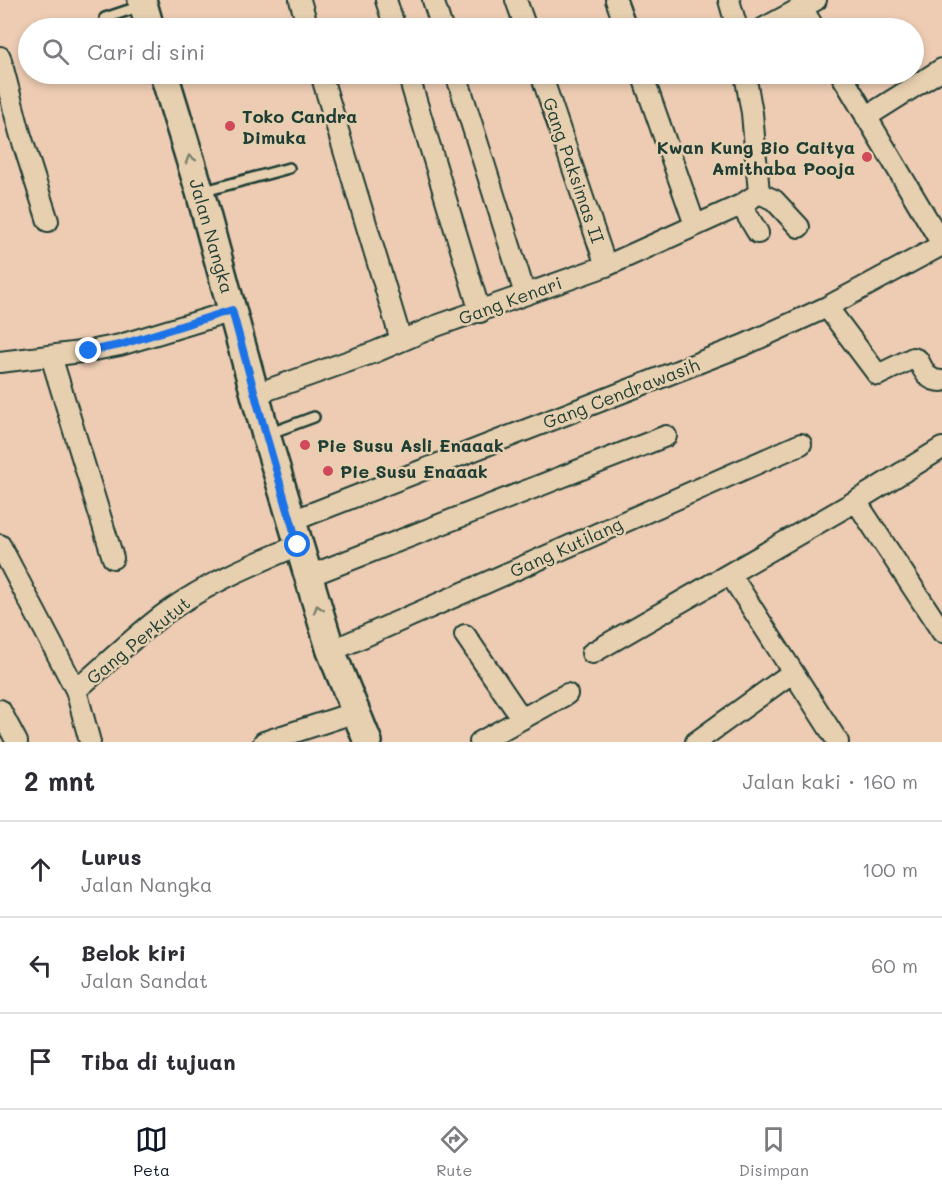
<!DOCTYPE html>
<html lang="id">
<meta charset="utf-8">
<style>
:root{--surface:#fff;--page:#f2f2f3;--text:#2b2b33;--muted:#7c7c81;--line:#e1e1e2;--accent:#111827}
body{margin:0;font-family:Mali,sans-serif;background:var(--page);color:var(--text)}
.stop{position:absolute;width:18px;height:18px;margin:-14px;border:4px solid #1a73e8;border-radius:50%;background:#fff}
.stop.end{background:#1a73e8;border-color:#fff;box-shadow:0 2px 6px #0008}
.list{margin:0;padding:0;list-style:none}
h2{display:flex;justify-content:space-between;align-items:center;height:78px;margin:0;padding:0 24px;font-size:26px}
h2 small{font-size:20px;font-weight:400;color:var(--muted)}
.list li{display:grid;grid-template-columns:39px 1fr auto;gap:18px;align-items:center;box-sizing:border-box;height:96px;padding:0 24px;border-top:2px solid var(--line)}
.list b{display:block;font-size:22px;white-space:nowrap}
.list p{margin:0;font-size:20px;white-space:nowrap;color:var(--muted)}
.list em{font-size:20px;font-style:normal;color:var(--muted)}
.icon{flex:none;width:33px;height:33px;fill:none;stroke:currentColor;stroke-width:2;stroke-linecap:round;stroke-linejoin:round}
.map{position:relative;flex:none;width:942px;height:742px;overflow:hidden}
.search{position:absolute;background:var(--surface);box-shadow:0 3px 9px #0003;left:18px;right:18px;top:18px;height:66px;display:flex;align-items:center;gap:15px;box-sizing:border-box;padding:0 21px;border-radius:33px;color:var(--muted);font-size:22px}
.sheet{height:366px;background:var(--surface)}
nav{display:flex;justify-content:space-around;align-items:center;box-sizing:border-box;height:84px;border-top:2px solid var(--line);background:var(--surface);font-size:16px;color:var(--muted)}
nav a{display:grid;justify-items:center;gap:3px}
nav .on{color:var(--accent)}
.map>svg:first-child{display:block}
</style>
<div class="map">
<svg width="942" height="742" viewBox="0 0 942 742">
<rect width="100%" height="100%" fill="#edccb3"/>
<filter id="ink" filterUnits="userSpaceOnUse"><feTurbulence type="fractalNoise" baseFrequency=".0167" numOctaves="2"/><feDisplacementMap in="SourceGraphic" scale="12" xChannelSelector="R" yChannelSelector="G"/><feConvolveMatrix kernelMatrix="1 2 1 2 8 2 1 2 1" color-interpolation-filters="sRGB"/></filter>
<g filter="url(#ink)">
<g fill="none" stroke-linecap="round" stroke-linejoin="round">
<g stroke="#1f3d34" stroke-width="14">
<path id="lane" d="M105 18 141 6
M201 192 289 168
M268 434 314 417"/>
</g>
<g stroke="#1f3d34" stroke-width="24">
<path id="street" d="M300 0 308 28
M386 0 395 28
M433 0 442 28
M516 0 526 28
M616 0 626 28
M729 0 737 28
M802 8 814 28
M764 28 816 0
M0 57 20 133 48 221
M321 74 401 340
M408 74 480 312
M456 74 525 294
M541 74 606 266
M642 74 695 225
M745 74 752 113 759 193
M841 74 942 244
M866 117 942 69
M759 193 774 200 799 227
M741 205 758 233
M827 307 878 375 913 358 918 360C924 371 927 381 942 381
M51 356 113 558
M0 362 89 351 120 345 233 311
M256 394 375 352 436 326 606 266 741 205 759 193
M856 501 942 632
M292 521 744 345 827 307 942 245
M0 545 76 690 90 742
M730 574 838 742
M309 576 666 436
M465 635 522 719
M331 651 801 444
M592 653 856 501 942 448
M76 690C106 665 135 635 167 612 208 583 253 564 299 545
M0 710 17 742
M264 742 356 712
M480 742 567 694
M696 742 793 672"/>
</g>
<g stroke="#1f3d34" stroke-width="32">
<path id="secondary" d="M142 0 150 28
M164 74 200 192 266 435 318 608 331 651 368 742"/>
</g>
<use href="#lane" stroke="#e7d0b0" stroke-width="9"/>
<use href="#street" stroke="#e7d0b0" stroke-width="20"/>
<use href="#secondary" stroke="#e7d0b0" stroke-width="27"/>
</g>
<defs><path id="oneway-chevron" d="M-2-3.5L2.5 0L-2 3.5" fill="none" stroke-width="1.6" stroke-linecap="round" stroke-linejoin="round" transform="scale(1.5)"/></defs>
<g stroke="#797f6c">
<use href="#oneway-chevron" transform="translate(190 159) rotate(-107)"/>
<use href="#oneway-chevron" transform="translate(318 609) rotate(-107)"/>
</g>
</g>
<g fill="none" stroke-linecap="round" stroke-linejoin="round" filter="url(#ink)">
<path stroke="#1a73e8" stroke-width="8" d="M89 351 120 345 232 310 266 435 298 545"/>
</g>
<g fill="#d1495b" stroke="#e7d0b0" stroke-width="2">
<circle cx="230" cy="126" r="6"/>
<circle cx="867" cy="157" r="6"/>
<circle cx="305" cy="445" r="6"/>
<circle cx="328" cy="471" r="6"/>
</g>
<g text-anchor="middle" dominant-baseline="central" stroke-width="5" stroke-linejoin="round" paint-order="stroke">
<g font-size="18" font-weight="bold" fill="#1f3d34" stroke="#e7d0b0" text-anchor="start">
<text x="242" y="116">Toko Candra<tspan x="242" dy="21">Dimuka</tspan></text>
<text x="855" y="147" text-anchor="end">Kwan Kung Bio Caitya<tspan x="855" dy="21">Amithaba Pooja</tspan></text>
<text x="317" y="445">Pie Susu Asli Enaaak</text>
<text x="340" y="471">Pie Susu Enaaak</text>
</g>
<g font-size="18" fill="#1f3d34" stroke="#e7d0b0">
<text transform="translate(574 170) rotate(71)">Gang Paksimas II</text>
<text transform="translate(212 236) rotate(74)">Jalan Nangka</text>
<text transform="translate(510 300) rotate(-20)">Gang Kenari</text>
<text transform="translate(621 393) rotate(-21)">Gang Cendrawasih</text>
<text transform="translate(566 547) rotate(-24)">Gang Kutilang</text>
<text transform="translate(138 640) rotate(-39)">Gang Perkutut</text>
</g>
</g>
</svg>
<div class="stop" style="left:298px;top:545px"></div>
<div class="stop end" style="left:89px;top:351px"></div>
<div class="search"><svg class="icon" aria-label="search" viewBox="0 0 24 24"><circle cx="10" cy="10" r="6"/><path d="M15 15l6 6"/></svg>Cari di sini</div>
</div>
<section class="sheet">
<h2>2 mnt<small>Jalan kaki · 160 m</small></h2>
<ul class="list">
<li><svg class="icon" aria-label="ahead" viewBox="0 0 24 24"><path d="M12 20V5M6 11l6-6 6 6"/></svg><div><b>Lurus</b><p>Jalan Nangka</p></div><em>100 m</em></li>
<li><svg class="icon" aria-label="left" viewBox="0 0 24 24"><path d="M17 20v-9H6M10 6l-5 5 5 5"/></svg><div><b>Belok kiri</b><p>Jalan Sandat</p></div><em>60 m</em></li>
<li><svg class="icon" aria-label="arrive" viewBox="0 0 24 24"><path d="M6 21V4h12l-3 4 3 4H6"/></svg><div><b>Tiba di tujuan</b></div></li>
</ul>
</section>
<nav>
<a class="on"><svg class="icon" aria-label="map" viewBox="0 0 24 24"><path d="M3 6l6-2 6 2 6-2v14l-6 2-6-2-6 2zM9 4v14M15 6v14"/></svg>Peta</a>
<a><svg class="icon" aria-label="directions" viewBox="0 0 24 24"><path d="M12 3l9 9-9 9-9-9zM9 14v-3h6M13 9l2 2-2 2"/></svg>Rute</a>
<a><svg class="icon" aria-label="saved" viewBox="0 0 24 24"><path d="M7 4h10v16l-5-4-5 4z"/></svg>Disimpan</a>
</nav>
